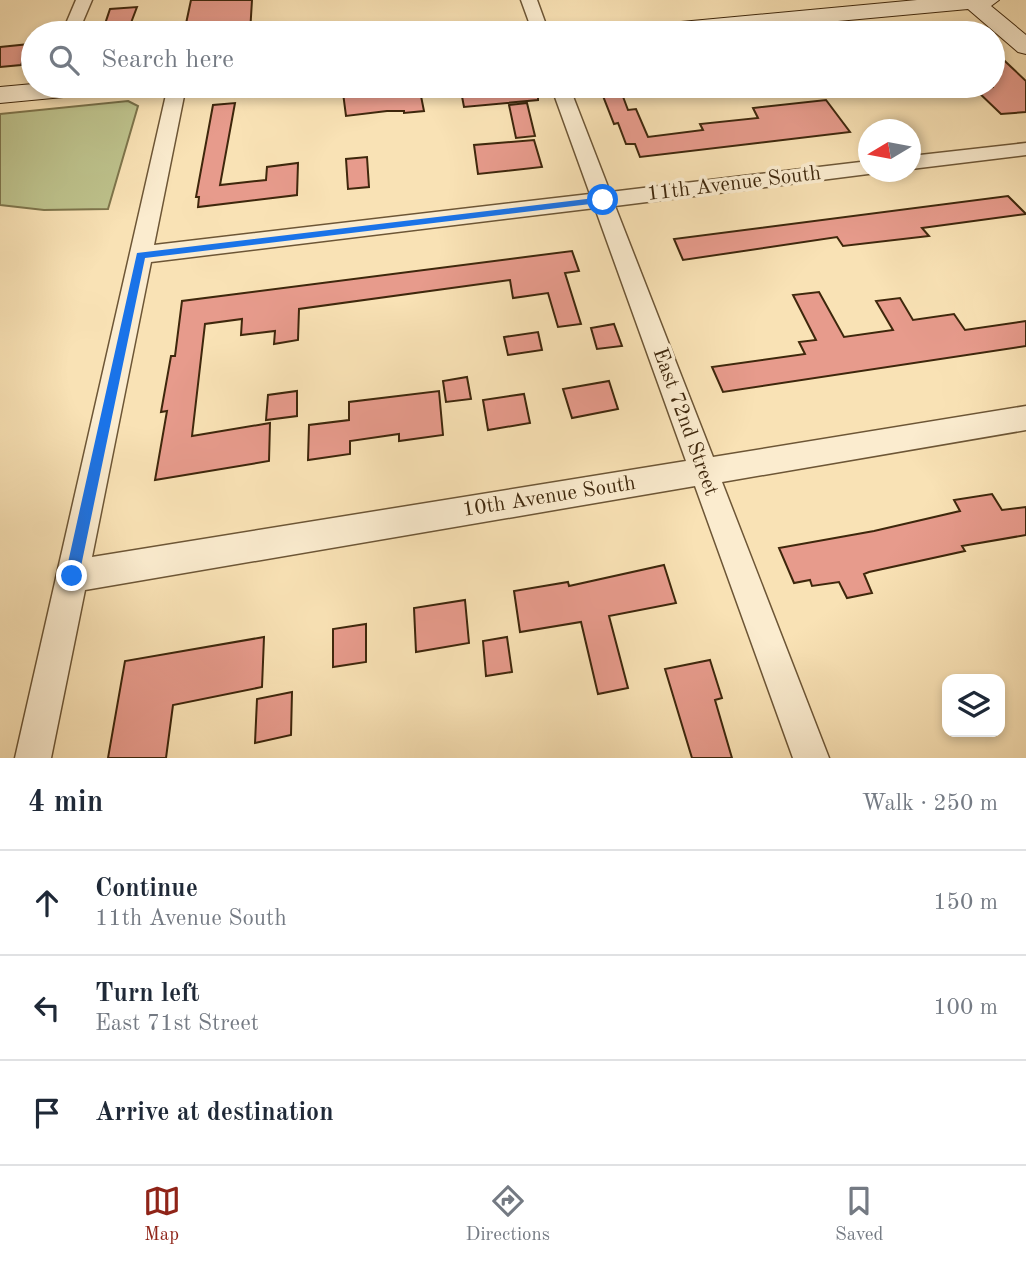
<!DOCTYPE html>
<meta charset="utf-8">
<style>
:root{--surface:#fff;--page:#f2f2f3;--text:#1f2937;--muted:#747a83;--line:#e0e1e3;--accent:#8f2418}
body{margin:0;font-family:"Old Standard TT",serif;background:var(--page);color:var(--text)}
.controls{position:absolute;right:21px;bottom:21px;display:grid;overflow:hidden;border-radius:14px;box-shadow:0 4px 10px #0003}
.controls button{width:63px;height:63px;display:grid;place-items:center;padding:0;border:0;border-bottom:2px solid var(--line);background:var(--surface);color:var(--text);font:35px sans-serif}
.compass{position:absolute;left:858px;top:119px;width:63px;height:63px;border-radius:50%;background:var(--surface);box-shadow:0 4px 10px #0003;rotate:260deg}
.stop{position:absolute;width:21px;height:21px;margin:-16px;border:5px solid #1a73e8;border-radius:50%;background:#fff}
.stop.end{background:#1a73e8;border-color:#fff;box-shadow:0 2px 7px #0008}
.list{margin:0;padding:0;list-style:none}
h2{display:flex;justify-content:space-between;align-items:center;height:91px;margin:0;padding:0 28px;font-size:30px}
h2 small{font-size:23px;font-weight:400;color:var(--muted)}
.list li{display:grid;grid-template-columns:46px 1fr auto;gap:21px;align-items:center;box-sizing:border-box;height:105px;padding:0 28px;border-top:2px solid var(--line)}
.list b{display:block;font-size:26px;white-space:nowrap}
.list p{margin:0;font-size:23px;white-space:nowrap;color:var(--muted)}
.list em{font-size:23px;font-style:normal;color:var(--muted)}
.icon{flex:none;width:38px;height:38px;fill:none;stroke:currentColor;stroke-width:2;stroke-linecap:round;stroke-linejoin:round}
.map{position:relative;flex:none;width:1026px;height:758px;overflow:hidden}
.search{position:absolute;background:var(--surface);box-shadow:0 4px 10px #0003;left:21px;right:21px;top:21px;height:77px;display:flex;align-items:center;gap:18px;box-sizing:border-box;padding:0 24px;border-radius:38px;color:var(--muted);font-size:26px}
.sheet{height:406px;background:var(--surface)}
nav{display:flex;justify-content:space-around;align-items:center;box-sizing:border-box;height:98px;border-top:2px solid var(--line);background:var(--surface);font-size:19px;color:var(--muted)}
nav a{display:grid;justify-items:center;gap:4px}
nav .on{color:var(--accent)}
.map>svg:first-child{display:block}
</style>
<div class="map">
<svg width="1026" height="758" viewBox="0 0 1026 758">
<rect width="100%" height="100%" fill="#f9e2b5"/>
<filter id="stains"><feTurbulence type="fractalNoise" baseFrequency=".00286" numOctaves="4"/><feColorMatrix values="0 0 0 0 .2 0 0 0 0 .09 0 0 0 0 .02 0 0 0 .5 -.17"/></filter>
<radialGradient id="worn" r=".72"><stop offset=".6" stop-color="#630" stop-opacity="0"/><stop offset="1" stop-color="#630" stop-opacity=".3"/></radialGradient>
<path fill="#bec38d" stroke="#7e754c" stroke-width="2" d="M128 101 138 106 108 209 44 210 0 205V114Z"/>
<path fill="#e79b8c" stroke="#3e270c" stroke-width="2" d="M191 0H252L250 33H184Z
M137 7 129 28 103 30 110 9Z
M30 44 21 65 0 67V47Z
M993 50 1026 81V112L1001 114 975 89 993 87Z
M409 86H419L424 111 404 113V111H387L346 116 343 93Z
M460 86H538V100L464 107Z
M622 94 628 110 636 109 648 137 703 130 700 124 758 118 753 108 826 100 850 132 640 157 635 144H626L618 123 614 124 603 96Z
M235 103 220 185 266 180 267 167 298 163 297 195 198 207 199 197H196L213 105Z
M527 103 535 136 516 138 509 105Z
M534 140 542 167 478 174 474 145Z
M367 157 369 187 348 189 346 159Z
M1008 196 1026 214 922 228 929 236 843 246 837 237 683 260 674 239Z
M572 251 579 271 565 273 581 324 558 327 548 293 513 298 510 280 299 309 298 340 274 344 275 331 241 335 242 319 205 324 192 436 270 423 269 461 155 480 167 411 161 412 171 356H175L182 301Z
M819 292 844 337 893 330 876 301 900 298 913 320 954 314 965 330 1026 321V346L723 392 712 367 805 354 799 342 816 340 793 295Z
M614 324 622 346 597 349 591 328Z
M538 332 542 350 508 355 504 337Z
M467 377 471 399 446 402 443 381Z
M609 381 618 409 572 418 563 389Z
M297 391V416L266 420 268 395Z
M439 391 443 435 399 441V434L350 441V454L308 460 309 425 349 420V402Z
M524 394 530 423 488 430 483 400Z
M992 494 1002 510 1026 507V535L962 546 965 551 869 572 864 574 872 593 847 598 839 582 812 586 810 580 794 583 779 548 874 531 960 511 954 500Z
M664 565 676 603 609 616 628 688 598 694 581 622 520 632 514 591 568 582 569 586Z
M465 600 469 643 416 652 414 608Z
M366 624V662L333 667V629Z
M264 637 262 687 173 705 166 758H108L125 661Z
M507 637 512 672 486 676 483 641Z
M710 660 722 698 715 700 732 758H692L665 669Z
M292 692 291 735 255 743 257 699Z"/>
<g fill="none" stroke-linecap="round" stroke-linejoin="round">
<g stroke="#6d5636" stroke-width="3">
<path id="street" d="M76 0H92L78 33H62Z
M521 0H537L549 33H533Z
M168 86H186L154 245 590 194 551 86H569L610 192 869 161V172L876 173 615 206 713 457 1026 406V430L722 482 829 758H793L695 486 85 590 51 758H15ZM595 208 686 461 92 557 151 262Z
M1026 143V155L911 169V156Z"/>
</g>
<g stroke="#3e270c" stroke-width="2">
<path id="secondary" d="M917 0H999L991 6 1026 35V54L1018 52 968 9 709 33H626L630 28 638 26Z
M33 84V86H108L104 91 95 94 0 103V87Z"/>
</g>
<use href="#street" fill="#fbeccf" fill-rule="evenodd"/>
<use href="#secondary" fill="#fbeccf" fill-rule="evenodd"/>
</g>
<path fill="#1a73e8" d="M603 197H607V202L145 258 79 576 77 580H67L65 576 137 253Z"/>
<g text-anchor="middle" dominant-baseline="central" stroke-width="7" stroke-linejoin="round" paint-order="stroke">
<g font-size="21" fill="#3e270c" stroke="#fbeccf">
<text transform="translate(734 184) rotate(-7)">11th Avenue South</text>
<text transform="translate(685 422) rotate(70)">East 72nd Street</text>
<text transform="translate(549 497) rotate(-9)">10th Avenue South</text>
</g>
</g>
<rect width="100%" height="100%" filter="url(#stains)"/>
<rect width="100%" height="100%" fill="url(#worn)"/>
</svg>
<div class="controls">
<button><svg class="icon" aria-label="layers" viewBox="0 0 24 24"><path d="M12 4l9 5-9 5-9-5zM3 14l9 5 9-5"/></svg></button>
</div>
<svg class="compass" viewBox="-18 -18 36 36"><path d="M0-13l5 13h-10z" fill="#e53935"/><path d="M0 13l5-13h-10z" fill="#747a83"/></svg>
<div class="stop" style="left:603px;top:200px"></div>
<div class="stop end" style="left:72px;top:576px"></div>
<div class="search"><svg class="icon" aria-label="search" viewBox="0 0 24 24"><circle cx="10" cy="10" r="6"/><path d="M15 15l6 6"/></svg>Search here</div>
</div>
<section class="sheet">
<h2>4 min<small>Walk · 250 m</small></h2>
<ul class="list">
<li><svg class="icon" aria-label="ahead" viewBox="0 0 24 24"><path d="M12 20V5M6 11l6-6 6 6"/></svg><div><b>Continue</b><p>11th Avenue South</p></div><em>150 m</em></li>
<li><svg class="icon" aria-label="left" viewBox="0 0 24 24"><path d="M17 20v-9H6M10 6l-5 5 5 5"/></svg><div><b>Turn left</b><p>East 71st Street</p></div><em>100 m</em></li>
<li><svg class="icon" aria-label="arrive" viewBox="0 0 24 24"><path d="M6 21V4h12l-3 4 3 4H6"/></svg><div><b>Arrive at destination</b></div></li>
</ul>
</section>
<nav>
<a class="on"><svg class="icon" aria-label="map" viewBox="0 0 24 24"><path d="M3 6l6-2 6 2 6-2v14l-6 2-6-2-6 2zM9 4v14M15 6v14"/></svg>Map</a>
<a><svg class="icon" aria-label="directions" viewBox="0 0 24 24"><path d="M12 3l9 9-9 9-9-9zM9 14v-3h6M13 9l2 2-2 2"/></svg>Directions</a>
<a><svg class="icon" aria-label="saved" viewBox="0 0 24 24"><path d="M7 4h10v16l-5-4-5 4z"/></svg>Saved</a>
</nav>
